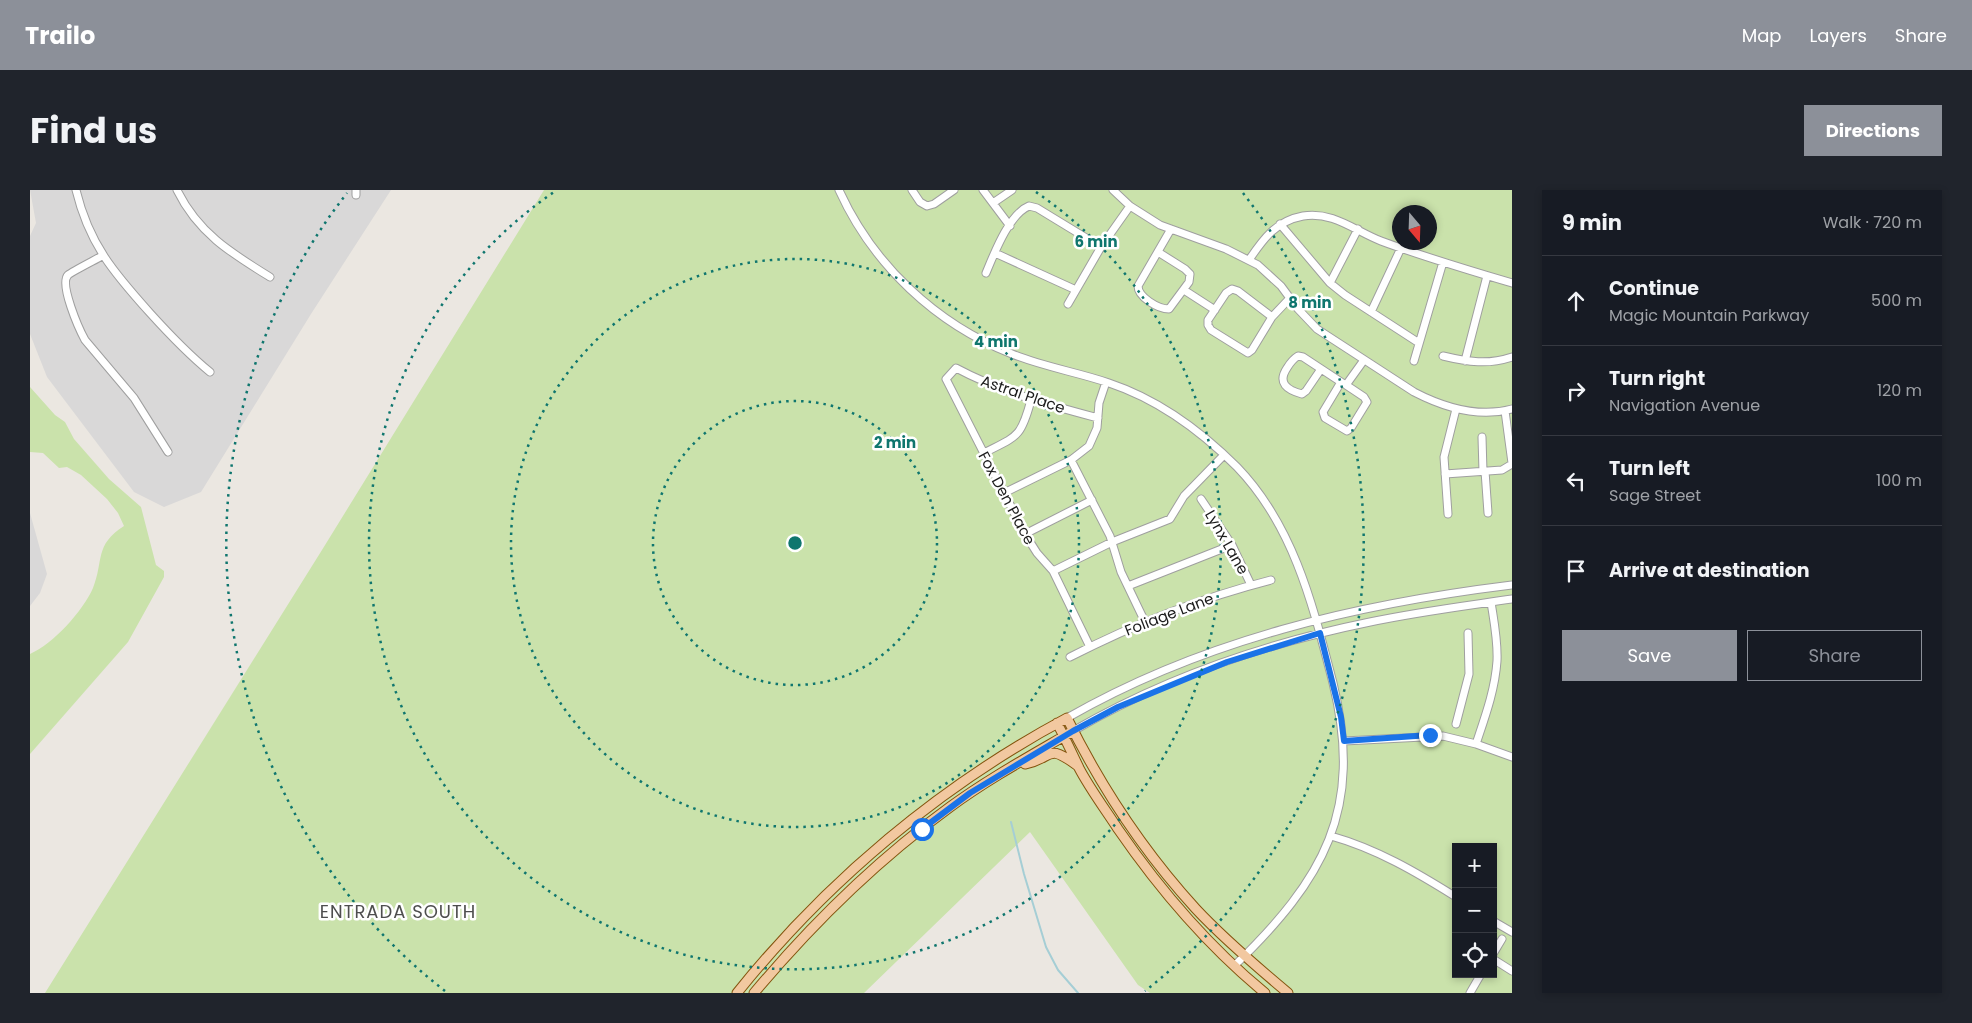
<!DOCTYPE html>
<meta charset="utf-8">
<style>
:root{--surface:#171b24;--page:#20242c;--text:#f1f3f6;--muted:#9ea1a6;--line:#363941;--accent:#8c9099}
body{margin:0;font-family:Poppins,sans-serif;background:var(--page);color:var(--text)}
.controls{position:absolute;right:15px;bottom:15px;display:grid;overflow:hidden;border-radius:0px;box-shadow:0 2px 8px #0003}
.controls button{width:45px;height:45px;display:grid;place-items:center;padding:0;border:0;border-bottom:1px solid var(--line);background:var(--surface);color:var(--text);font:25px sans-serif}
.compass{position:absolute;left:1362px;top:15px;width:45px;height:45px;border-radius:50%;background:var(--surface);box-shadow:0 2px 8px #0003;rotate:161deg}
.stop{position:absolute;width:15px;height:15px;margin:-11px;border:4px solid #1a73e8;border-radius:50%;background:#fff}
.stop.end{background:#1a73e8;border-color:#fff;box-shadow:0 1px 5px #0008}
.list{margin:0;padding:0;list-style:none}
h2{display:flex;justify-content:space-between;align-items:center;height:65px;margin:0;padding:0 20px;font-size:21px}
h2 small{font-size:16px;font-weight:400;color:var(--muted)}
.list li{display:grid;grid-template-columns:32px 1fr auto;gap:15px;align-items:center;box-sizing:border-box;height:90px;padding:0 20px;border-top:1px solid var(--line)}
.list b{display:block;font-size:19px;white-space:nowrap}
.list p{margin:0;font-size:16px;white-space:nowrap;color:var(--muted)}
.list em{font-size:16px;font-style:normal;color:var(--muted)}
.actions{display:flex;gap:10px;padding:15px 20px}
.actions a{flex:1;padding:11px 0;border:1px solid var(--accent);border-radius:0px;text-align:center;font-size:18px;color:var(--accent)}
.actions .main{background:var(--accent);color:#fff}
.icon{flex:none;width:28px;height:28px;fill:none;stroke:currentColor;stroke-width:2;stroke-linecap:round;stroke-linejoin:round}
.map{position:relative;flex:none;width:1482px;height:803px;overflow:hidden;border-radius:0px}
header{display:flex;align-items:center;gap:30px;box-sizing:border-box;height:70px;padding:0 25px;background:var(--accent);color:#fff}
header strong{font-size:24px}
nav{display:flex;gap:28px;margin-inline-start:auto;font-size:18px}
.intro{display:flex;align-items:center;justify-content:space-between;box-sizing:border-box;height:120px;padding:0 30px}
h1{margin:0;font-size:35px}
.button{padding:12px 22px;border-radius:0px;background:var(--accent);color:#fff;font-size:18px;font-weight:700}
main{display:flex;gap:30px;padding:0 30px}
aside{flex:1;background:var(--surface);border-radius:0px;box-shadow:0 2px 8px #0003}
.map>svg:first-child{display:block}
</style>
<header>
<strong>Trailo</strong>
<nav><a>Map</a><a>Layers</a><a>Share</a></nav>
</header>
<div class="intro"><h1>Find us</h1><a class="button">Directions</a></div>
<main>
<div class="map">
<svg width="1482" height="803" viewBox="0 0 1482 803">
<rect width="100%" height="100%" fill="#ebe7e1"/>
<path fill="#d9d8d8" d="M0 0H361L281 124 171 302 134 317 104 302 17 187 0 144V46L6 33Z
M0 323 17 384 10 403 0 416Z"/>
<path fill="#cae2ab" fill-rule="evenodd" d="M514 0H1482V803H1120L1108 795 1000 642 834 803H15L292 360ZM1370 22H1400V52H1370ZM1426 657H1463V784H1426Z
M0 197 25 225 35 232 44 249 79 289 111 317 126 375 134 381V387L98 452 0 564V464C23 454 53 421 63 398 74 371 64 355 94 336L88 323 77 309 51 285 37 277 29 278 13 263 0 262Z"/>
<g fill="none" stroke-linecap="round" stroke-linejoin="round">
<path stroke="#a5ced5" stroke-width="2" d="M981 632 994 684 1016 757 1028 780 1048 803"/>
<g stroke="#9f9f9f" stroke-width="9">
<path id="minor" d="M46 0C59 54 84 83 120 123 139 144 158 164 180 182
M147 0C168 43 201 63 240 87
M809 0C843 75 906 134 982 164 1014 177 1047 182 1079 193 1127 209 1171 241 1207 277 1264 336 1283 416 1303 493 1334 620 1294 689 1204 776
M882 0 890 12 897 16 904 14 924 0
M953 0 980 36
M1083 0 1100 16 1130 35 1196 59 1228 75 1251 96 1268 119 1287 139 1384 202C1413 217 1449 228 1482 219
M326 5V0
M963 13 982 0
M1250 34 1300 93 1315 105 1389 153
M1128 62 1155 79 1160 84 1159 92 1139 119C1128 119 1108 107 1108 96L1141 39
M965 63 1046 100
M72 66C65 70 43 81 38 85 29 94 49 139 55 150L104 208 138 262
M1219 70C1233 49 1246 31 1273 26 1303 21 1325 41 1351 51 1394 67 1438 80 1482 93
M956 83C964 64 979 24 999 16L1007 18 1071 57
M1300 93 1328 39
M1154 100 1185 120
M1038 114 1071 57 1100 16
M1341 122 1371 58
M1242 127 1208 101 1202 99 1196 103 1178 130V135L1181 140 1218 163 1222 160 1242 127 1260 108
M1413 166C1438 172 1458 175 1482 167
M1384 171 1413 72
M1435 171 1457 86
M1291 179 1276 201 1272 204C1257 200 1247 193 1257 178 1260 173 1263 169 1268 166L1273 167 1311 192
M1316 195 1334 207 1337 212 1321 238 1317 241 1295 228 1293 222 1311 192 1316 195 1334 170
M1475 221 1482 273
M1452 247 1453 282
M954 263C987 246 991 248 1001 210
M1041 270 1080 346 1091 382 1115 432
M1455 281 1458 323
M1415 284 1472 280 1482 274
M974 303 1041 270 1059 256 1067 238 1069 213 1076 192
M1171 309 1202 355 1221 395
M1418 324 1414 267 1426 219
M995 344 1062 310
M1023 381 1082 352 1140 329 1154 306 1193 266
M1098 396 1202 355
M1060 457 1023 381 1007 363 995 344 916 189 926 178C971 202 1019 215 1068 228
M1040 467C1104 434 1171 408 1241 390
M1037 528C1173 450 1327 414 1482 395
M1426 534 1439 484 1438 443
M1043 541C1134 488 1237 453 1340 432 1387 422 1435 416 1482 409
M1314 551 1413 546 1446 554 1482 567
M1446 554C1455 527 1465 500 1467 471 1468 451 1464 432 1461 412
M1301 646C1347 659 1386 682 1426 707
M1463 731 1482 742
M1463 764 1472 749
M1463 769 1482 781
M1440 803 1451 784"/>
</g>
<g stroke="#84540e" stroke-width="11">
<path id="major" d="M1027 533C1035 548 1042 563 1049 578 1060 599 1075 619 1088 639 1130 700 1178 756 1235 803
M995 574C1025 568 1015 552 1048 576
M707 803C797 691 910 596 1037 528 1071 597 1114 662 1166 719 1194 749 1227 777 1258 803
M724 803C782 734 847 670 920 617 958 589 1002 565 1043 541"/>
</g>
<use href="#minor" stroke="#fff" stroke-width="7"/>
<use href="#major" stroke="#f2c8a0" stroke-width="9"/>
</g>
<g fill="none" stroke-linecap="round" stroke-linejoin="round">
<path stroke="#1a73e8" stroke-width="6" d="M892 639 940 603 1043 541 1088 517 1197 472 1290 443 1311 527 1314 551 1400 545"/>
</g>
<g fill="none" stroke="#0f766e" stroke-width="2.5" stroke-dasharray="2.5 5">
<circle cx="765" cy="353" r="142"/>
<circle cx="765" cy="353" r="284"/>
<path d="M1006 2A426 426 0 1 1 524 2"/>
<path d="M415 801A568 568 0 0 1 317 3M1213 3A568 568 0 0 1 1115 801"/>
</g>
<g text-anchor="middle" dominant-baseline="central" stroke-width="5" stroke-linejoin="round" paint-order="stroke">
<g font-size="15" fill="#1b1b1b" stroke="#fff">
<text transform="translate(993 204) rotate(19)">Astral Place</text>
<text transform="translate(977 308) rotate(62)">Fox Den Place</text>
<text transform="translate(1197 352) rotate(60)">Lynx Lane</text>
<text transform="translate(1139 424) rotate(-21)">Foliage Lane</text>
</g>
<g font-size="18" letter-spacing="1" fill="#4e4e4e" stroke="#fff">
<text x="368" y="721">ENTRADA SOUTH</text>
</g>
</g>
<circle cx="765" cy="353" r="8" fill="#0f766e" stroke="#fff" stroke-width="2.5"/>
<g font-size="15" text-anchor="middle" font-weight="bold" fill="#0f766e" stroke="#fff" stroke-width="5" stroke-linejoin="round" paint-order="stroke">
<text x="1066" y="57">6 min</text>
<text x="1280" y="118">8 min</text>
<text x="966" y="157">4 min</text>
<text x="865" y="258">2 min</text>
</g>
</svg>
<div class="controls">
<button>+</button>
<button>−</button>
<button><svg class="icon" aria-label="locate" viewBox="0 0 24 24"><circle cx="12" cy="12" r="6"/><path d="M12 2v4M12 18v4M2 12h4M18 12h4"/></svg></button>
</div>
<svg class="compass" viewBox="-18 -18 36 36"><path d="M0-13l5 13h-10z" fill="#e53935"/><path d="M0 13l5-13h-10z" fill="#9ea1a6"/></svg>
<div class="stop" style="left:892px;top:639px"></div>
<div class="stop end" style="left:1400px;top:545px"></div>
</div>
<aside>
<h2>9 min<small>Walk · 720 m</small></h2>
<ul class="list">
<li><svg class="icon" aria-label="ahead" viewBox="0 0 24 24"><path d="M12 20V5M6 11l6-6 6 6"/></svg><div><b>Continue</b><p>Magic Mountain Parkway</p></div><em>500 m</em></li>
<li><svg class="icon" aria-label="right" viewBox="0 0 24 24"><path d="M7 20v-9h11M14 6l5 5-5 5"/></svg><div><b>Turn right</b><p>Navigation Avenue</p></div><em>120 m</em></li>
<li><svg class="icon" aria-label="left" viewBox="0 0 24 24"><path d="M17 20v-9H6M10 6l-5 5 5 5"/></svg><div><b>Turn left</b><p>Sage Street</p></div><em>100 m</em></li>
<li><svg class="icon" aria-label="arrive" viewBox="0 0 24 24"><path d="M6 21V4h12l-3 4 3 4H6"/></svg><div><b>Arrive at destination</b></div></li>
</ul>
<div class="actions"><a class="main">Save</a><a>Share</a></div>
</aside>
</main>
